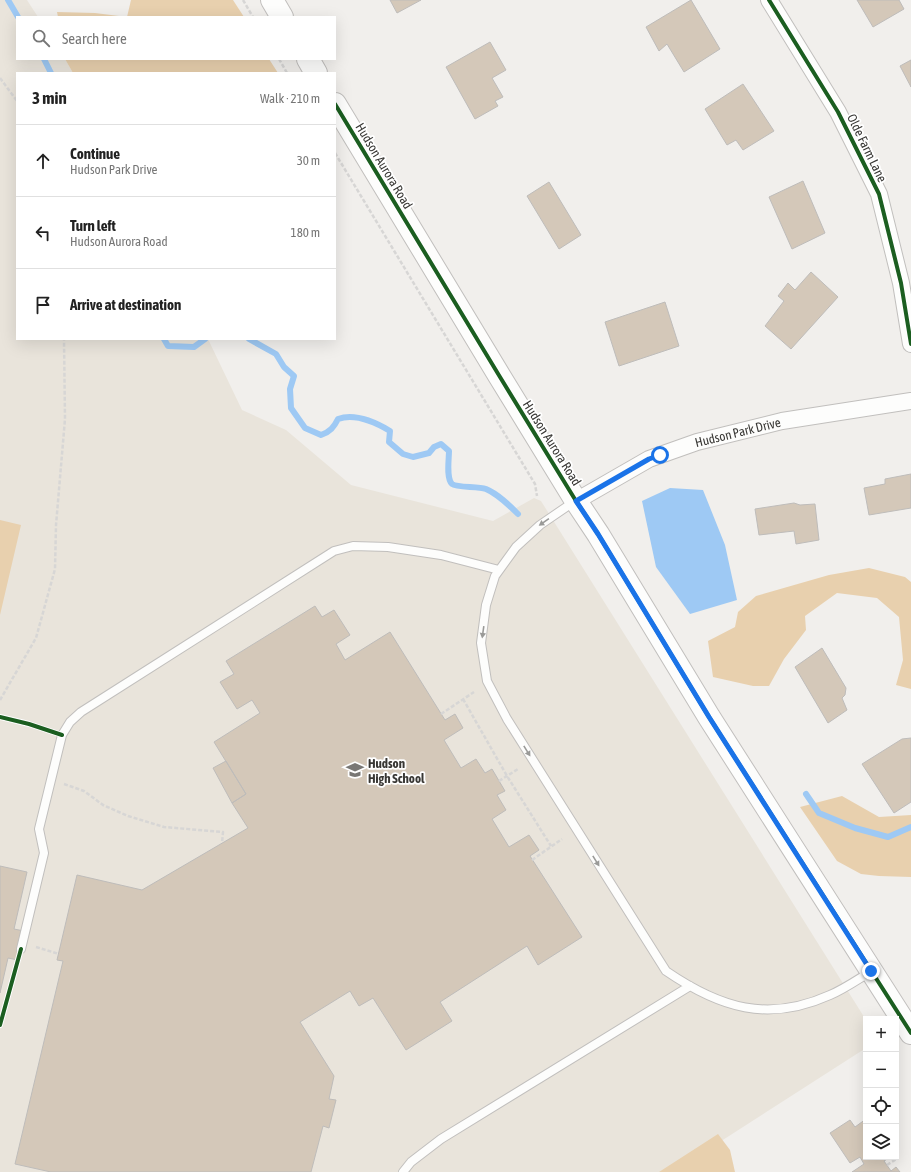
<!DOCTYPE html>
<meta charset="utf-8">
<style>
:root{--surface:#fff;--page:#f2f2f2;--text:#222;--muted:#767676;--line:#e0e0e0}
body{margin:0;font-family:"Asap Condensed",sans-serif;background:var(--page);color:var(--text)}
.controls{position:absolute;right:12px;bottom:12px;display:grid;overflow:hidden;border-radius:0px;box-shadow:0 4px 16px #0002}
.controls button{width:36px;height:36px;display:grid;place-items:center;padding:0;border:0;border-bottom:1px solid var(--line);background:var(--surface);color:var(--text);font:20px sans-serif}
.stop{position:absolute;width:12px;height:12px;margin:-9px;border:3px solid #1a73e8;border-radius:50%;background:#fff}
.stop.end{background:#1a73e8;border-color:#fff;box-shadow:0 1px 4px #0008}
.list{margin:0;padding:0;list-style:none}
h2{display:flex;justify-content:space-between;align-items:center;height:52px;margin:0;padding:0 16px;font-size:17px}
h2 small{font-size:13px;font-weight:400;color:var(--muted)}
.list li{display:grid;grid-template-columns:26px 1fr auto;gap:12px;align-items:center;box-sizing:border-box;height:72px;padding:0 16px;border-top:1px solid var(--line)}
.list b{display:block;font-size:15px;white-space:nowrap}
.list p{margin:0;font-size:13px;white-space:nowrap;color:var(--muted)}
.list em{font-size:13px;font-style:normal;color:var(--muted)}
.icon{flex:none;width:22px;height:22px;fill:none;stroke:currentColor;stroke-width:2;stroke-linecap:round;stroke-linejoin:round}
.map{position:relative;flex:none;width:911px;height:1172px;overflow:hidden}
.search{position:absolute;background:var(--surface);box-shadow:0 4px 16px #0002;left:16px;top:16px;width:320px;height:44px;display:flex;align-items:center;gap:10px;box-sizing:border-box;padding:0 14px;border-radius:0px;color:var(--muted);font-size:15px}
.panel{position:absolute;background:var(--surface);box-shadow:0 4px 16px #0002;left:16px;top:72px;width:320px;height:268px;border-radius:0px}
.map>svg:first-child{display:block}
</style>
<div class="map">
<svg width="911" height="1172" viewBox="0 0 911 1172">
<rect width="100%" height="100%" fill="#f1efec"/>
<path fill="#e9e4db" d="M0 0H27L38 17H17V59H65L73 73H17V339H208L242 410 286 430 351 485 493 521 534 498 541 501 866 1020V1048L673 1172H0Z"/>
<path fill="#e8d0ae" d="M131 0H233L244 17H58L57 12 95 13 127 17Z
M65 59H269L278 73H73Z
M0 520 21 525 0 615Z
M869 568 905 577 911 582V689L896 685 903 660 899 617 877 598 837 593 805 616 806 630 784 659 769 686H753L713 677 708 641 735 627 738 612 756 596 829 575Z
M842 796 879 817 911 815V877L879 876 861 874 837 861 800 807Z
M718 1134 730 1150 735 1172H659Z"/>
<path fill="#9ec9f4" d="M670 488 703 490 725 545 737 600 690 614 656 567 642 501Z"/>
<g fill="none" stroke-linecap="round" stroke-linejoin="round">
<path stroke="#9ec9f4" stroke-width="6" d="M8 0 18 17
M44 59 51 73
M164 339 168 346 194 347 205 339
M249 339 276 354 284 367 294 376 290 389 291 408 305 428 321 435C330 432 334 427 338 419 355 413 375 422 390 431L389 442 403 454 413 457 429 453 434 447 441 444 449 451C449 459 446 478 452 484 457 488 478 486 486 489 498 494 509 505 518 514
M806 794 819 813 855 828 888 837 911 827"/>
</g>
<path fill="#d4c8b9" stroke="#bebcba" d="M390 0H421L397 13Z
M691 0 720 49 684 72 667 44 659 51 646 27Z
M857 0H899L904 9 873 27Z
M490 42 506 70 492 78 503 97 495 101 498 106 475 119 446 67Z
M911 60V87L900 66Z
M743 84 774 131 743 150 736 140 727 145 705 109Z
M803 181 825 233 792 249 769 197Z
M549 182 581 235 559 249 527 196Z
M811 272 838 297 791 349 765 326 784 301 778 296 788 283 795 290Z
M665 302 679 346 619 366 605 322Z
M911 474V508L869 515 864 488 885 484V479Z
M794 503 800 505 815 504 819 540 796 544 794 531 759 535 755 509Z
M315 606 322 617 334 610 350 635 336 644 345 660 390 632 445 720 455 714 463 728 444 740 461 768 476 759 485 773 492 769 505 791 497 795 506 810 492 819 509 847 529 835 539 850 530 856 582 937 538 965 527 946 440 1002 452 1021 406 1050 373 998 359 1006 350 991 300 1022 334 1076 329 1099 336 1100 329 1128 323 1126 311 1172H51L15 1164 63 961 57 960 77 875 142 890 248 828 232 803 246 794 214 742 260 713 252 700 237 709 220 682 234 674 226 661Z
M822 648 846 688 845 695 842 698 847 710 828 723 795 667Z
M911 738V802L894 813 862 764 902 739Z
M226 761 246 794 232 803 213 768Z
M0 866 27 872 14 929 24 931 18 960 8 958 0 993Z
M866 1119V1157H888L889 1158 884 1161 891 1171 896 1167 900 1172H852L864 1164 860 1157 850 1163 830 1133 850 1120 855 1127Z"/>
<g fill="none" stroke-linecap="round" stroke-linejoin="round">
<g stroke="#c1bfbd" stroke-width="10">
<path id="lane" d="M575 501 540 525 516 547 495 576 486 605 481 643 487 681 507 719 666 971C720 1008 768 1023 830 995 844 989 857 980 870 972
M21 949 44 853 39 829 62 735 70 722 81 712 334 551 353 546 388 547 441 555 499 570
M403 1172 411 1162 441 1139 690 986"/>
</g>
<g stroke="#c1bfbd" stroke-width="18">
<g id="street">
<path d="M769 0 838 112 879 194 901 283 911 344"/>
<path id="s1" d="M576 501 649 459 697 442 782 421 911 401"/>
</g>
</g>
<g stroke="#c1bfbd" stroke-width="24">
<path id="secondary" d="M272 0 282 17
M308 59 316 73
M335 104 500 377 576 501 598 534 709 717 911 1033"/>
</g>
<path stroke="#d7d6d5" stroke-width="2.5" stroke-dasharray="4 2" stroke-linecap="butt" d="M243 0 253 17
M279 59 287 73
M0 78 17 101
M335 153 535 484 537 496
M463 699 507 776 551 846
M0 700 36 638 55 569 56 525 65 419 64 339
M441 714 474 692
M499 781 518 769
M64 784 84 791 103 805 128 816 164 827 223 832 222 843
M532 860 562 839
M36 947 59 954
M887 1165 898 1158"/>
<use href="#lane" stroke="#fdfdfc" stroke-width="8"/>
<use href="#street" stroke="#fdfdfc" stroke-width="16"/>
<use href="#secondary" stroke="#fdfdfc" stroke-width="22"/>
<g stroke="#fff" stroke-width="6">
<path id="cycleway" d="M769 0 838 112 879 194 901 283 911 344
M335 104 500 377 576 501 598 534 709 717 911 1033
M0 717 29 724 62 735
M0 1025 21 949"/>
</g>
<use href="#cycleway" stroke="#1b5e20" stroke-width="4"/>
</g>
<defs><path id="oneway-solid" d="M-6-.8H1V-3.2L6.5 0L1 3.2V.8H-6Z"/></defs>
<g fill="#9a9a98">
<use href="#oneway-solid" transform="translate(544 522) rotate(145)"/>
<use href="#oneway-solid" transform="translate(483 632) rotate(98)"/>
<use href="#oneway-solid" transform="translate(527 751) rotate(58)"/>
<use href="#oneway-solid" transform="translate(596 861) rotate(58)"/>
</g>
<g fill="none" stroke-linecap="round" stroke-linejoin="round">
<path stroke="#1a73e8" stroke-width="5" d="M660 455 649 459 576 501 598 534 709 717 871 971"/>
</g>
<defs>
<g id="school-bare" transform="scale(1.38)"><path d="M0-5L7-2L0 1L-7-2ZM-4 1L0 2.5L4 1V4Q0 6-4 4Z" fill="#797774" stroke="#fff" stroke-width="2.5" paint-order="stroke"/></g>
</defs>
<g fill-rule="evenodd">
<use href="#school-bare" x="355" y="770"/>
</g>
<g text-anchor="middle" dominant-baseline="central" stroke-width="3.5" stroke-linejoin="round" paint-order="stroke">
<g font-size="13" fill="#383734" stroke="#fff">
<text transform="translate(867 148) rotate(64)">Olde Farm Lane</text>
<text transform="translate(384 166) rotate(59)">Hudson Aurora Road</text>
<text stroke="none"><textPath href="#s1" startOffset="177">Hudson Park Drive</textPath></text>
<text transform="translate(552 443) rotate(58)">Hudson Aurora Road</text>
</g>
<g font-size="13" font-weight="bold" fill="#383734" stroke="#fff" text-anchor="start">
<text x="368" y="763">Hudson<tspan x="368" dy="15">High School</tspan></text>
</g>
</g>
</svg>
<div class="controls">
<button>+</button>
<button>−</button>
<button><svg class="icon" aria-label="locate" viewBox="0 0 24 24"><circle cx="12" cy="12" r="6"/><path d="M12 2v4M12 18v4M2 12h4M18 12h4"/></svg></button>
<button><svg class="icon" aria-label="layers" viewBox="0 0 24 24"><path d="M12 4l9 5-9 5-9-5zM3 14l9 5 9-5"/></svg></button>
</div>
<div class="stop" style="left:660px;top:455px"></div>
<div class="stop end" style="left:871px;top:971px"></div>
<div class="search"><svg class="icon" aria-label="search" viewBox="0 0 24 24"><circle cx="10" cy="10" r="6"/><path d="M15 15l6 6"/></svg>Search here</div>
<section class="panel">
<h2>3 min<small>Walk · 210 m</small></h2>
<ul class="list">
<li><svg class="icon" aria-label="ahead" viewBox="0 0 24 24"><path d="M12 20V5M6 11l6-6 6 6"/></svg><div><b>Continue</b><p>Hudson Park Drive</p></div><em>30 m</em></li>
<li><svg class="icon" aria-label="left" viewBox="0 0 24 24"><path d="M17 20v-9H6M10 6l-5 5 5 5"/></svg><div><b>Turn left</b><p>Hudson Aurora Road</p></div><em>180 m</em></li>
<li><svg class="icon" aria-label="arrive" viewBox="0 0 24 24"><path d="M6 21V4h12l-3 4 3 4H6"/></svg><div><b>Arrive at destination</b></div></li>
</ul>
</section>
</div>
